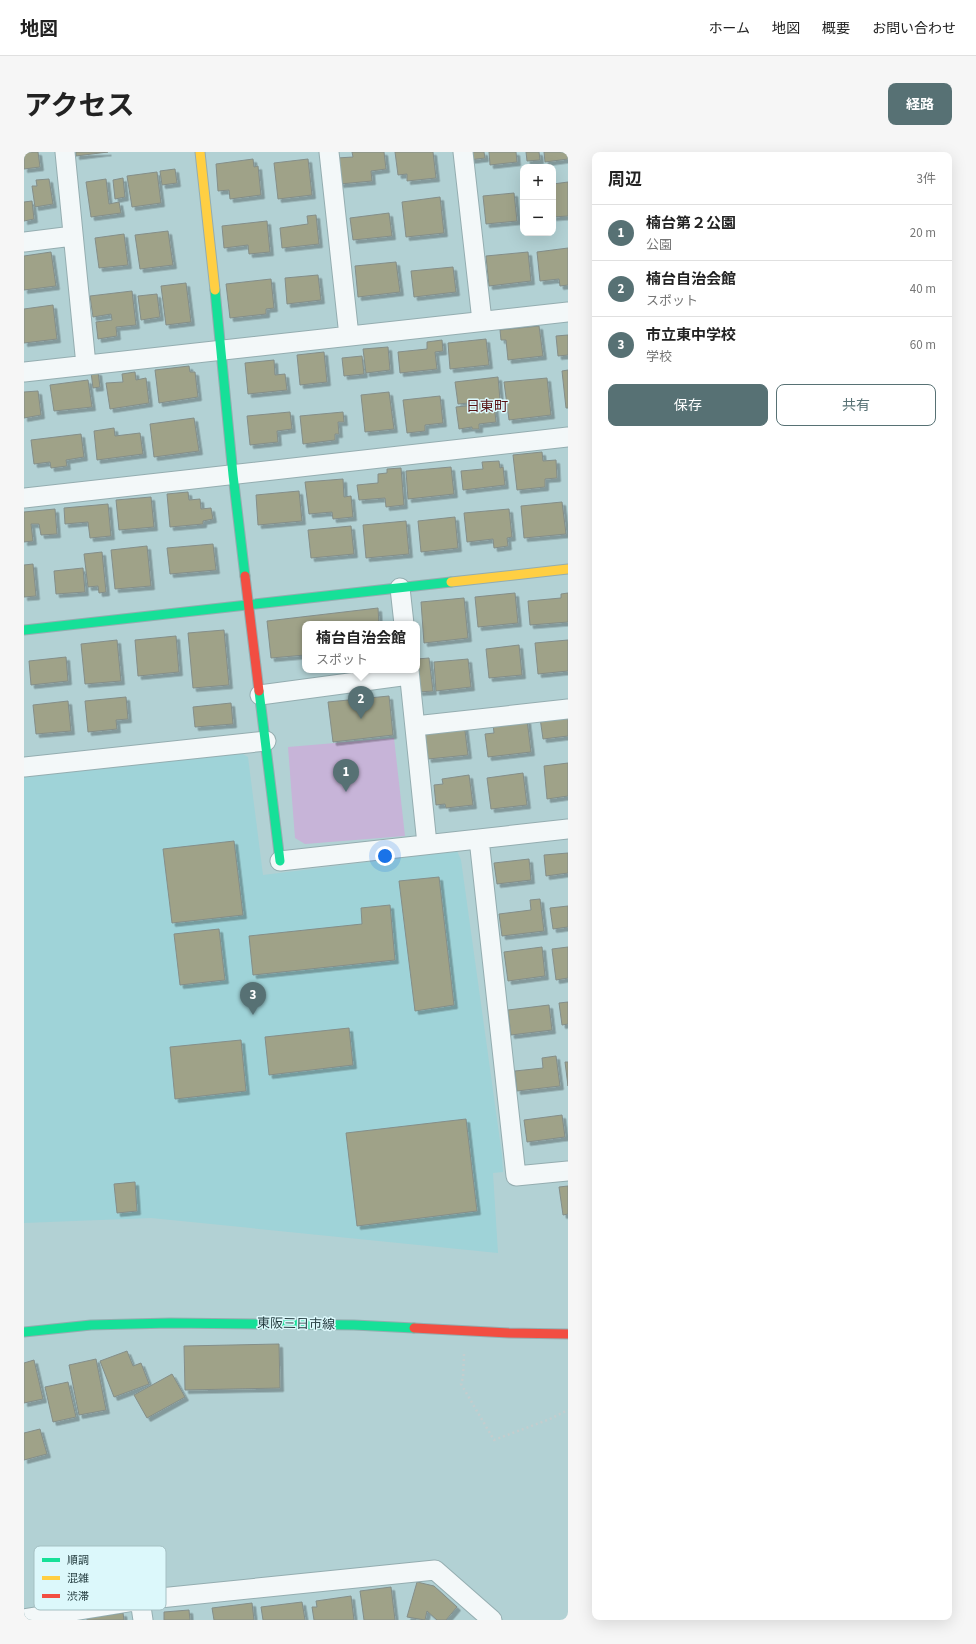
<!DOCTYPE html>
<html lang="ja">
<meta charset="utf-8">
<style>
:root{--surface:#fff;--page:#f6f6f6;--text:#222;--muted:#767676;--line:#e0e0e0;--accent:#577174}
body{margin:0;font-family:"Source Sans 3","Noto Sans JP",sans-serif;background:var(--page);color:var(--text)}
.controls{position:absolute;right:12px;top:12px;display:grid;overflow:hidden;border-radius:8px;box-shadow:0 4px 16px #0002}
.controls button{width:36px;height:36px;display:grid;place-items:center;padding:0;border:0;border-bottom:1px solid var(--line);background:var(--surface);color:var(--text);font:20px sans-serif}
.you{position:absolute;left:361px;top:704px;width:14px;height:14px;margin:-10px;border:3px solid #fff;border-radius:50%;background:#1a73e8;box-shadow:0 0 0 6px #1a73e833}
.badge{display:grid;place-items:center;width:26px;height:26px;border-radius:50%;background:var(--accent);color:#fff;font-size:13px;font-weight:700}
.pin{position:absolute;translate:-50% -33px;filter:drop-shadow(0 1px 2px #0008)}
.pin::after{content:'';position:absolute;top:21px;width:14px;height:12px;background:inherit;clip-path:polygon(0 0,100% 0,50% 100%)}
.popup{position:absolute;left:278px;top:469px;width:118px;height:52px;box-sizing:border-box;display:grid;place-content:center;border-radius:8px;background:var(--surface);filter:drop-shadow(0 1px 3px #0005);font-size:13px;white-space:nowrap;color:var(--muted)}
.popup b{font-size:15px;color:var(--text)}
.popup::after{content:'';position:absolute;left:50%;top:100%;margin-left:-8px;border:8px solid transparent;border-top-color:var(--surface)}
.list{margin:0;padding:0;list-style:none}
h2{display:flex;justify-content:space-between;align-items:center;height:52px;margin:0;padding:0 16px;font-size:17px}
h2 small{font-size:13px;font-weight:400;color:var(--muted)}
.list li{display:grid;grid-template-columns:26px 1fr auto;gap:12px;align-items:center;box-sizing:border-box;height:56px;padding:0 16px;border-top:1px solid var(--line)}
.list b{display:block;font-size:15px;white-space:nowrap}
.list p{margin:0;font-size:13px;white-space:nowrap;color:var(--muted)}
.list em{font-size:13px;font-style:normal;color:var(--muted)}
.actions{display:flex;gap:8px;padding:12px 16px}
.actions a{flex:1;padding:9px 0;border:1px solid var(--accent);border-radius:8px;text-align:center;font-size:14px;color:var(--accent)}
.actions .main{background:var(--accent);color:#fff}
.map{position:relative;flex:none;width:544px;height:1468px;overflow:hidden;border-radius:8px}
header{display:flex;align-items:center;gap:24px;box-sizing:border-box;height:56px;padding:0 20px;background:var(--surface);border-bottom:1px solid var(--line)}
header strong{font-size:19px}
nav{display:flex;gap:22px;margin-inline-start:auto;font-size:14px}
.intro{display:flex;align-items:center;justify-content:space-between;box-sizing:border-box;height:96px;padding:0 24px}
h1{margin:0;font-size:28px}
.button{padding:10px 18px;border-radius:8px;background:var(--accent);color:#fff;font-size:14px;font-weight:700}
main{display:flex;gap:24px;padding:0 24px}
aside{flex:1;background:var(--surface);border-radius:8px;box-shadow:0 4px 16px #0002}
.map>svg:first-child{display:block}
</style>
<header>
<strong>地図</strong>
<nav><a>ホーム</a><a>地図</a><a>概要</a><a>お問い合わせ</a></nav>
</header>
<div class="intro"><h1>アクセス</h1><a class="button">経路</a></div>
<main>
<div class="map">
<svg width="544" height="1468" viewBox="0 0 544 1468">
<defs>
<filter id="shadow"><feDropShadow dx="3.5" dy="3.5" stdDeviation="0" flood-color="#0004"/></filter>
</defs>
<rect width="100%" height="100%" fill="#b2d1d4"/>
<path fill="#9fd3d8" d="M217 601 224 605 239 723 433 699 437 708 478 1003 479 1020 469 1021 474 1101 127 1066 0 1071V623Z"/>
<path fill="#c7b4d8" d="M370 586 381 684 281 692 271 686 264 595Z"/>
<path fill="#9fa288" stroke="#848e89" filter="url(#shadow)" d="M0 0H14L16 15 0 17Z
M52 0H84L52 4Z
M328 0H360L362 17 347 19 348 29 316 32 313 6 329 5Z
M371 0H409L412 26 383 29V22L374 23Z
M444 0H460L461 6 445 8Z
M465 0H492L493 10 466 13Z
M502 0H515L516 8 503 9Z
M520 0H544V7L521 10Z
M229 7 230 15 234 14 237 43 206 47 205 38 194 39 192 12Z
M284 7 288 43 254 47 250 11Z
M151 17 153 31 138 33 136 19Z
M133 20 137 51 108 55 103 24Z
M99 26 101 45 91 47 89 28Z
M25 27 29 52 11 55 8 34H13L12 28Z
M82 27 85 52 95 50 97 61 67 65 62 30Z
M544 30V64L529 65V32Z
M490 41 493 69 462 72 459 44Z
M416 45 420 81 382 85 378 50Z
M8 49 10 67 0 69V50Z
M365 61 368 84 329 88 326 66Z
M292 63 295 92 258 96 256 76 284 72 283 64Z
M243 69 246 100 225 102 224 93 200 96 198 74Z
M144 79 149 113 116 117 111 83Z
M100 82 104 113 75 116 71 86Z
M544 96V133L536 134 535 127 516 129 513 100Z
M27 100 32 134 0 138V104Z
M504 100 507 129 465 134 462 104Z
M372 110 376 140 334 145 331 114Z
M429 115 432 140 390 145 387 119Z
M294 123 297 148 263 152 261 126Z
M247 127 250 156 242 157V162L206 166 202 132Z
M162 131 167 170 142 173 137 134Z
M108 139 112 173 92 175 93 184 74 187 72 170 88 168 87 162 69 165 66 144Z
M133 142 136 165 117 168 114 144Z
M29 153 33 187 0 191V157Z
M515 174 519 204 484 208 482 188H477L476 178Z
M544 183V203L534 204 532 184Z
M462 187 465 213 426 217 424 191Z
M418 188 419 199 411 200 413 217 376 221 374 200 403 197V190Z
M364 195 366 218 342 221 339 197Z
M300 200 303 230 276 233 273 203Z
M338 204 340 222 320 224 318 206Z
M250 208 251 223 261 222 263 238 224 242 221 211Z
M165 214 166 220H171L174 245 135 251 131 218Z
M544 218V256H542L538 219Z
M67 220H74L76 235 69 236Z
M111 220 112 228 122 226 125 251 86 257 82 231 99 230 98 222Z
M474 225 476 248 434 252 431 230Z
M523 226 527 263 485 268 480 230Z
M64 228 68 255 30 259 26 233Z
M14 239 17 263 0 266V240Z
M365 240 370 277 341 280 337 243Z
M416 244 419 271 401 273V279L383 281 379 248Z
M470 251 472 270 455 272V277H448V275L435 277 432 255Z
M266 260 268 277 253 279 254 290 226 293 223 264Z
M319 260 320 270H314L315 282H311V288L279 292 276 264Z
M170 266 175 299 130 305 126 272Z
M90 276 91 284 116 281 119 302 73 308 70 279Z
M57 282 60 305 42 308 43 314 27 316 26 310 10 312 7 288Z
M518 300 519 309 532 308 533 326 521 327V335L493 338 489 303Z
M475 309 476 316 479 315 481 333 439 338 437 319 459 317 458 310Z
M427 315 430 342 384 347 382 319Z
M377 316 380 353 362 355 361 346 335 348 333 333 354 331V322L363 321V317Z
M319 327 320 345 327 344 329 365 309 367 308 360 285 362 281 330Z
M275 339 278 369 234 373 232 343Z
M164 340 165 348 176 347 177 357 187 356 189 367 179 369V372L146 375 143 342Z
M127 345 130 375 95 378 92 348Z
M538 350 542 382 500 386 497 354Z
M84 352 87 384 66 386 64 370 41 372 40 356Z
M31 357 33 382 17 383 15 372H7L9 389 0 390V360Z
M485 357 488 385 483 386 484 394 470 396 469 387 443 390 440 361Z
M431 365 434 396 397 400 394 369Z
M382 369 385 402 342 406 339 373Z
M327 374 330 402 287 406 284 378Z
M189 392 192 418 146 422 143 396Z
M123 394 127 434 91 437 87 398Z
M78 400 82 440 75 441 74 434 64 435 60 402Z
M9 412 12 444 0 445V413Z
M59 416 61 440 32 442 30 419Z
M491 441 494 471 454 475 451 445Z
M544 441V470L506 473 504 449 537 446V442Z
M440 446 444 486 400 491 397 450Z
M354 456 355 472H281V503L247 506 243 469Z
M200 478 205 533 169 536 164 481Z
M152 484 155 520 114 524 111 488Z
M93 488 97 529 61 532 57 492Z
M544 488V519L514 522 511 491Z
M495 493 498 523 465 526 462 497Z
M42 505 44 529 7 533 5 509Z
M405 506 409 539 395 540 393 507Z
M444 507 447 535 412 539 410 510Z
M365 544 369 583 309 590 304 550Z
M102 545 104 567 92 568 93 577 64 580 61 549Z
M44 549 47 579 12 582 9 553Z
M207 551 209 572 171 575 169 555Z
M544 560V584L519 587 516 566Z
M503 568 507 600 464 605 461 582 470 581 469 572Z
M440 571 444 603 404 607 400 576Z
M544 611V644L523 647 520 614Z
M499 621 503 653 467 657 463 626Z
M445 623 449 653 422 656 421 652 412 653 410 633 419 632 418 627Z
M210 689 219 763 148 771 139 697Z
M544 701V721L522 724 520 703Z
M505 707 507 728 473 732 470 711Z
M415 725 430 853 391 859 375 729Z
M516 747 520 779 478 784 475 762 507 758 506 748Z
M366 753 371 808 229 823 225 784 338 772 337 756Z
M544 754V775L529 777 526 756Z
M195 777 201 828 156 833 150 782Z
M518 795 521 824 484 829 480 800Z
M544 795V826L532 828 528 797Z
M544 850V872L538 873 535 851Z
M525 853 528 878 487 883 484 858Z
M325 876 329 913 245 923 241 885Z
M217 888 222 939 151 947 146 895Z
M532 904 536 934 493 939 491 919 519 916 518 906Z
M541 910H544V934Z
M538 963 541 985 503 990 500 968Z
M442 967 453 1059 333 1074 322 981Z
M111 1030 113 1059 93 1061 90 1032Z
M544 1034V1062L539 1063 535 1035Z
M255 1192 256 1236 161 1238 160 1194Z
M103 1199 109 1214 117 1211 125 1232 90 1245 76 1209Z
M72 1207 82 1258 55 1263 45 1213Z
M10 1208 19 1247 0 1251V1211Z
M148 1222 161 1245 123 1266 110 1243Z
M44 1230 52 1265 29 1270 21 1235Z
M16 1277 23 1302 0 1308V1281Z
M393 1430 410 1434 433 1455 422 1468H413L403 1459 401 1468 383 1465Z
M367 1435 371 1468H340L336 1439Z
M327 1444 330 1468H290L288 1455H293L292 1449Z
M278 1450 281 1468H239L237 1455Z
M228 1451 230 1468H190L188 1456Z
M165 1458 166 1468H140V1460Z
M99 1461 100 1468H63V1466Z"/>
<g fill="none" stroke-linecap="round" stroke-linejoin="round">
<g stroke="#94adb0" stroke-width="21">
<path id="street" d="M41 0 62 213
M305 0 325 184
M439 0 458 169
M0 90 49 84
M0 220 544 160
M0 346 544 285
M376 436 380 472
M385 518 403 692
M236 543 385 523
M391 574 544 557
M0 615 242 589
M455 687 492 1024 544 1019
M256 709 544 677
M116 1448 119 1468
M0 1467 116 1448 411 1418 468 1468"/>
</g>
<g stroke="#94adb0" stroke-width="11">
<path id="fast" d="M191 138 209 323 221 424
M0 478 427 430
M235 539 256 709
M0 1180 67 1173 146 1171 330 1173 390 1176"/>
</g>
<g stroke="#94adb0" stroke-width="11">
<path id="slow" d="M176 0 191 138
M427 430 544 417"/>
</g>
<g stroke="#94adb0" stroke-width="11">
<path id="jam" d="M221 424 235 539
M390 1176 485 1181 544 1182"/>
</g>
<path stroke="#c4cdce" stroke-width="2.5" stroke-dasharray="2 3" stroke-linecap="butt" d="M440 1202 439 1226 437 1232 470 1288 526 1267 544 1258"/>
<use href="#street" stroke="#f3f8f9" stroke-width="19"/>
<use href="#fast" stroke="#16e098" stroke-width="9"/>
<use href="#slow" stroke="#ffcf43" stroke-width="9"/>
<use href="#jam" stroke="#f24e42" stroke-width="9"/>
</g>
<g text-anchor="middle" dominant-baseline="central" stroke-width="3" stroke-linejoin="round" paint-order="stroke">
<g font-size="13" fill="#263e41" stroke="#dcf8fb">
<text transform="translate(272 1172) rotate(1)">東阪三日市線</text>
</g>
<g font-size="14" fill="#591415" stroke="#dcf8fb">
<text x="463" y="255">日東町</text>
</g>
</g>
<rect x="10" y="1394" width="132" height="64" rx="6" fill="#dcf8fb" stroke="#a5c0c3" stroke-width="1"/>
<rect x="18" y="1406" width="18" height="4" fill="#16e098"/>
<rect x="18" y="1424" width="18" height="4" fill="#ffcf43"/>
<rect x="18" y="1442" width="18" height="4" fill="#f24e42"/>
<g font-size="11" fill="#263e41">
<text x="43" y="1412">順調</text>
<text x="43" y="1430">混雑</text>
<text x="43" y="1448">渋滞</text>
</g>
</svg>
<div class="controls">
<button>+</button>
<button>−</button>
</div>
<div class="you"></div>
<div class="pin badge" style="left:322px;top:640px">1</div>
<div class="pin badge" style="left:337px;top:567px">2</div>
<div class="popup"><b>楠台自治会館</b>スポット</div>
<div class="pin badge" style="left:229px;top:863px">3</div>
</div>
<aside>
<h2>周辺<small>3件</small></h2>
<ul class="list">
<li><span class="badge">1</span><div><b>楠台第２公園</b><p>公園</p></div><em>20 m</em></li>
<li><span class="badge">2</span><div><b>楠台自治会館</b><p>スポット</p></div><em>40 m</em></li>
<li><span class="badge">3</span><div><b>市立東中学校</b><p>学校</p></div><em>60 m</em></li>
</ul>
<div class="actions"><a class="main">保存</a><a>共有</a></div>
</aside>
</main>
